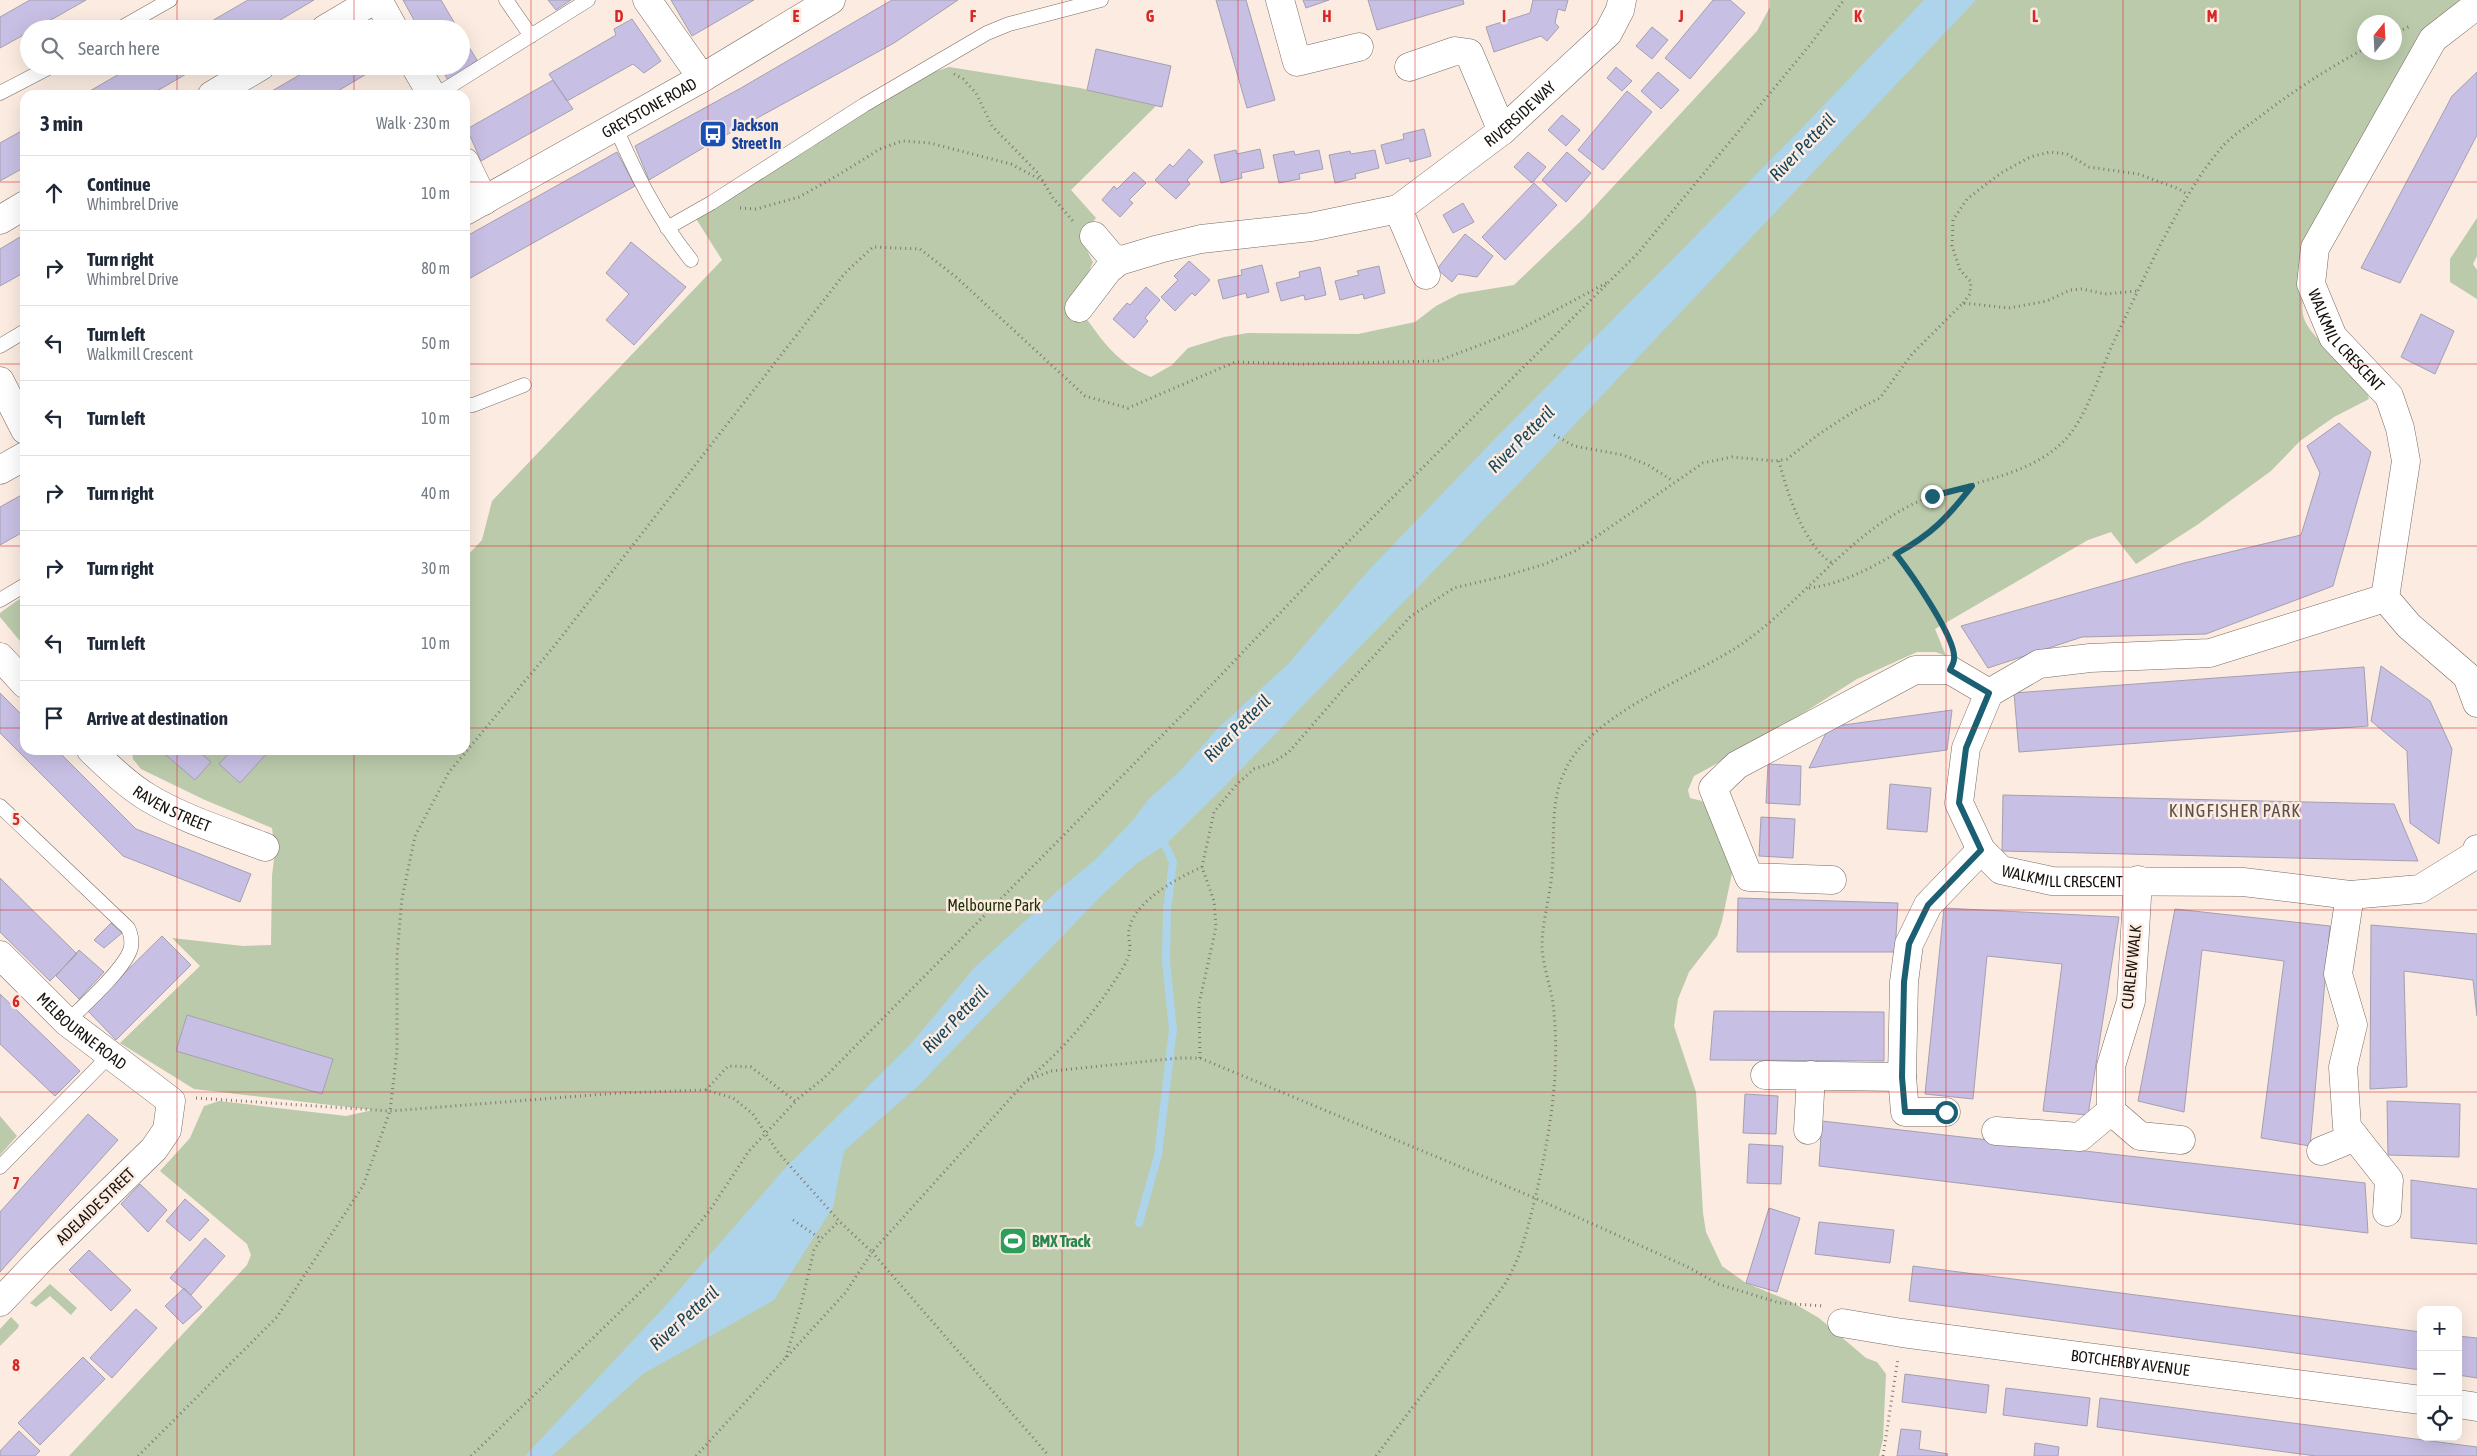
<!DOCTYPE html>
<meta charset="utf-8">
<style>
:root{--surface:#fff;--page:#f6f6f7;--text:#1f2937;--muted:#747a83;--line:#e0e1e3}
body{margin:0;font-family:"Asap Condensed",sans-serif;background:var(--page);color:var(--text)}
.controls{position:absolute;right:15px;bottom:15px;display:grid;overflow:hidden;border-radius:10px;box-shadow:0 5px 20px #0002}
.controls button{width:45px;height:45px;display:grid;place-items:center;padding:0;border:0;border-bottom:1px solid var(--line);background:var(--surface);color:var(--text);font:25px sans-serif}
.compass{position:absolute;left:2357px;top:15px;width:45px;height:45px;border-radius:50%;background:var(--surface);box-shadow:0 5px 20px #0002;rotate:18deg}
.stop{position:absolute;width:15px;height:15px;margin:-11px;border:4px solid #1b5f72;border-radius:50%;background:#fff}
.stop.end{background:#1b5f72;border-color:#fff;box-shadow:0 1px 5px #0008}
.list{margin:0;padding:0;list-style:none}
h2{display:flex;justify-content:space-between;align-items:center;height:65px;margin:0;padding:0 20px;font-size:21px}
h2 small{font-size:16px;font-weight:400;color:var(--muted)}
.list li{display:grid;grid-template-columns:32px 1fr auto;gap:15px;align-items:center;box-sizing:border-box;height:75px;padding:0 20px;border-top:1px solid var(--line)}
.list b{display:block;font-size:19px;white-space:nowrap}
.list p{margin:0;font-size:16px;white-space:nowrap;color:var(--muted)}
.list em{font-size:16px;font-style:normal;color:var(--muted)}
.icon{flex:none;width:28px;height:28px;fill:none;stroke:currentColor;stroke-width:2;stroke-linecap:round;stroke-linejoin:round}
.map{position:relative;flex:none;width:2477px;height:1456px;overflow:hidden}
.search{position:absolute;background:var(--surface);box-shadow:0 5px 20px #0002;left:20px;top:20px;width:450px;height:55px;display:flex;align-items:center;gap:12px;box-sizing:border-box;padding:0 18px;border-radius:28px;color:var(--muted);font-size:19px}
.panel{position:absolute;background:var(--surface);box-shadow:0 5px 20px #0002;left:20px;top:90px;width:450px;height:665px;border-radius:15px}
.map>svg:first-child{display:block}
</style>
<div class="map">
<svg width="2477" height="1456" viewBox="0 0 2477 1456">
<rect width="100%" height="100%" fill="#fbebe0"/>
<path fill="#bacaaa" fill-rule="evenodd" d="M1770 0H2470L2305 282C2303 294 2300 310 2305 321 2315 344 2367 379 2369 399L2334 417 2300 441 2271 471 2197 525 2136 564 2111 532 2088 540 1935 629 1946 656 1936 652H1917L1857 679 1762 739 1694 776 1688 790 1690 798 1702 801 1715 820 1728 852 1732 873 1722 921 1717 936 1689 972 1678 999 1674 1026 1696 1092 1703 1213 1706 1232 1722 1266 1746 1283 1790 1301 1819 1318 1866 1358 1877 1362 1886 1374 1883 1439 1879 1456H69L247 1265 251 1255 247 1244 160 1171 190 1138 204 1106 219 1101 346 1116 373 1110 194 1089 120 1043 200 966 172 938 243 946 271 945 272 876 275 851 272 828 205 800 141 769 133 759 132 750H465V558L482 540 492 501 722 260 695 217 813 147 891 86 949 67 1080 88 1156 106 1071 190 1096 218 1080 237 1093 262 1075 303C1100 336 1111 360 1151 377L1172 365 1188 348 1224 337 1248 333 1358 334 1415 322 1436 306 1459 294 1514 285 1584 218 1757 31 1770 7ZM2364 22H2394V52H2364Z
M2477 218V256L2473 264 2477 270V299L2450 282V259Z
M25 595V647L0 617V613Z
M0 1116 17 1136 0 1155Z
M50 1284 77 1308 71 1315 50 1296 36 1307 30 1303Z
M11 1317 19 1325 18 1328 0 1346V1329Z"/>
<path fill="#add4eb" d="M1924 0H1976L1522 480 1224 787 1165 845 1137 863 1101 896 919 1085 844 1151 833 1207 774 1300 643 1374 552 1456H525L666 1305 787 1166 911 1044 974 968 1062 887 1096 859 1133 820 1148 800 1183 768 1216 730 1288 664 1368 571 1486 448 1804 126Z"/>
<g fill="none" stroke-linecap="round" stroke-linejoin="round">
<path stroke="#add4eb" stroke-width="8" d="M1139 1223 1158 1155 1173 1030 1166 961 1167 910 1173 862 1165 845 1159 839"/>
</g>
<path fill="#c8bfe4" stroke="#a4a0b0" d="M30 0H86L35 29H29V32L0 48V17Z
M248 0H314L265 29H198Z
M403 0H441L458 29H419Z
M548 0H571L556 10Z
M671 0H754L692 36Z
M892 0H958L894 43 708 145 649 180 635 146 741 88Z
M1216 0H1246L1275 100 1247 108Z
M1303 0H1329L1306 8Z
M1368 0H1463L1464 4 1377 30Z
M1533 0H1568L1565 11 1558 9 1555 23 1559 27 1547 41 1541 36 1494 52 1486 27 1530 13Z
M1713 0H1730L1745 13 1690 79 1665 58Z
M632 19 661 61 644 73 633 64 567 101 549 74 616 35 614 29Z
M1652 27 1668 40 1652 59 1636 46Z
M461 34 477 60 449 82 440 66H461Z
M1096 49 1171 66 1162 107 1087 90Z
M133 66H200L150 95H83Z
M315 66H380L331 95H265Z
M1616 67 1632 81 1622 91 1607 78Z
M1658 72 1679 90 1661 109 1641 91Z
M2477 72V135L2400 283 2361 268 2452 96Z
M553 80 573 109 481 161 467 129Z
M1627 91 1652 112 1603 170 1578 150Z
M1562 115 1580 130 1566 146 1548 130Z
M25 129V167L0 181V143Z
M1424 129 1431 156 1410 162 1409 158 1386 164 1381 145 1404 139 1403 134Z
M1189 149 1203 162 1187 180 1190 184 1176 199 1155 180 1170 164 1173 167Z
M1260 149 1264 168 1241 173 1242 178 1221 183 1214 155 1236 150 1237 154Z
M1319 150 1323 169 1299 174 1300 179 1279 183 1273 155 1294 151 1295 155Z
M1375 150 1379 168 1355 174 1356 178 1335 183 1329 155 1350 151 1351 154Z
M617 152 635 186 465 281V237Z
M1528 152 1546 167 1532 183 1514 167Z
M1567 152 1591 173 1566 202 1542 180Z
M1134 172 1146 183 1129 200 1133 203 1120 217 1102 200 1114 186 1117 189Z
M1534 183 1557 205 1505 260 1482 237Z
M1463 203 1474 222 1453 233 1443 215Z
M25 234V272L0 286V249Z
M1465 234 1493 256 1477 277 1458 274 1452 282 1437 269Z
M631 242 686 287 634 345 606 320 629 294 606 273Z
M1189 261 1210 280 1195 296 1192 293 1175 311 1161 297 1178 280 1174 276Z
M1262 265 1269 292 1247 298 1246 293 1223 299 1218 280 1242 275 1241 270Z
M1379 266 1385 293 1364 299 1363 294 1340 300 1335 281 1359 275 1357 271Z
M1320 267 1326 295 1305 300 1304 295 1281 301 1276 283 1300 277 1299 272Z
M1146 287 1160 300 1145 318 1148 321 1134 338 1113 319 1127 303 1130 305Z
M2421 314 2454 331 2435 374 2401 357Z
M2339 423 2371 452 2333 586 2206 634 2082 637 1988 668 1961 626 2184 563 2301 535 2320 473 2307 446Z
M25 493V531L0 545V507Z
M2381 666 2430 701 2452 749 2439 844 2410 823 2407 751 2371 721Z
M2364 667 2368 726 2019 752 2014 693Z
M0 693 25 718V750H57L136 829 251 874 240 902 123 856 0 733Z
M1952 710 1947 750 1809 768 1829 727Z
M160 750H197L211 762 195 780Z
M232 750H270L240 783 219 764Z
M1768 764 1801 766 1800 805 1766 803Z
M1890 784 1931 788 1927 832 1887 829Z
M2003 795 2394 804 2418 861 2002 851Z
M1761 817 1795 819 1793 858 1759 856Z
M0 878 77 954 50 981 0 932Z
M1738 898 1898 903 1895 952H1737Z
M1944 908 2119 917 2088 1115 2043 1111 2062 964 1987 956 1973 1099 1925 1094Z
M2175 909 2330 926 2310 1146 2261 1138 2284 961 2202 950 2184 1112 2138 1101Z
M111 923 122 933 104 948 94 940Z
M2371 925 2477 934V1016L2473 980 2404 971 2407 1087 2370 1089Z
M162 936 191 965 116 1040 87 1010Z
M79 950 104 972 79 999 56 976Z
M0 994 80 1071 55 1096 0 1044Z
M1714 1011 1884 1012V1061L1710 1060Z
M187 1015 333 1059 322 1094 176 1051Z
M1745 1094 1778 1096 1776 1134 1743 1133Z
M2387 1101 2460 1104 2459 1157 2388 1155Z
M88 1114 118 1140 0 1272V1212Z
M1822 1121 2365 1183 2368 1233 1819 1166Z
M1749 1144 1783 1146 1781 1184 1747 1183Z
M2411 1180 2477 1189V1244L2411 1238Z
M140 1184 167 1210 148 1232 121 1204Z
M185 1199 209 1220 190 1241 166 1221Z
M1769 1208 1800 1218 1777 1292 1746 1283Z
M1819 1222 1894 1230 1890 1263 1815 1254Z
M205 1238 225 1256 191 1295 170 1278Z
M89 1250 131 1290 111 1311 69 1270Z
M1913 1266 2421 1332V1370L1909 1301Z
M184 1288 202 1307 183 1324 165 1306Z
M136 1309 157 1328 112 1378 90 1358Z
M2458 1336 2477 1338V1378L2458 1375Z
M83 1357 105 1379 40 1445 18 1423Z
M1905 1374 1989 1385 1986 1413 1902 1402Z
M2006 1388 2090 1398 2087 1426 2003 1415Z
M2100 1398 2477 1447V1456H2316L2097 1427Z
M1901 1429 1921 1431 1919 1449 1948 1454 1947 1456H1897Z
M19 1431 40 1451 35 1456H0V1451Z
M2035 1443 2059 1447 2058 1456H2034Z"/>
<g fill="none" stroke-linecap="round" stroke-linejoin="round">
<g stroke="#786b61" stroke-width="15">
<path id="service" d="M506 0 531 36
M119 29 170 0
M0 93 52 66
M436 95 588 0
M615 126C636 174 658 219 691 260
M667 228 711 203 864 105 987 33 1009 24 1101 0
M0 346 25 331
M465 405H473L524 385
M0 600 25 585
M0 806 128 928C131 934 132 940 131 947 127 967 83 1006 67 1022
M0 1167 110 1055"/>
</g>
<g stroke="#786b61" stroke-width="29">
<g id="minor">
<path d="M378 0 394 29"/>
<path d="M647 0 702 78"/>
<path d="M1280 0 1297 62 1359 47"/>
<path id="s1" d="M2477 5 2433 39 2315 248 2311 284 2333 337 2389 396 2400 428 2406 461 2385 598 2409 626 2467 676 2477 703"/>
<path d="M325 29 374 0"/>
<path d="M415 66 432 95"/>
<path d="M1409 67 1455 51 1469 53 1502 131"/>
<path d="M212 95 261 66"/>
<path d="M465 162 484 201"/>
<path d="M1398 209 1426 275"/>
<path d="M0 220 25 205"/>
<path d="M1094 236 1110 255 1119 261"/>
<path id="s2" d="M1079 308 1108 270 1119 261 1159 249 1201 239 1311 227 1398 209 1502 131 1608 33 1620 10 1622 0"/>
<path d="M0 381 25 430"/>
<path id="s3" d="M2385 598 2210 653 2090 658 2039 664 1989 693 1966 748 1959 803 1981 850 2001 870 2052 881 2243 882 2350 895 2420 889 2475 855 2477 849"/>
<path d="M0 657 25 684"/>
<path id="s4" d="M91 750C109 767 126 784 147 797 183 819 226 832 265 847"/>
<path d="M1832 880 1749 877 1713 788 1737 765 1915 670H1950L1989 693"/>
<path d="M2138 880 2131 1001 2111 1066V1111L2140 1136 2181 1140"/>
<path d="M2350 895 2338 974 2353 1025 2343 1067 2347 1127 2389 1180 2387 1212"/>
<path id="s5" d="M0 955 67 1022 171 1101 167 1130 154 1149 41 1259 0 1302"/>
<path d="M1765 1075 1902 1077"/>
<path d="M1946 1112H1905L1902 1077 1904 982 1909 944 1928 905 1981 850"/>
<path d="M1808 1130 1811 1075"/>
<path d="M1996 1131 2080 1137 2111 1111"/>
<path d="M2321 1151 2355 1137"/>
<path id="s6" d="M1842 1323 1902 1333 2421 1400"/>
<path d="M2458 1404 2477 1407"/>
</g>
</g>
<g stroke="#786b61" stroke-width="29">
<g id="tertiary">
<path id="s7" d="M465 211 702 78 831 0"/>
<path d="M0 470 25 456"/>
</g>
</g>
<path stroke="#817770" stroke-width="3" stroke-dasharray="1 4" stroke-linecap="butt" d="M2394 34 2410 26
M954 74 963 79 976 93 992 126 1038 173 1053 198 1073 221
M740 208 756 209 799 197 840 174 880 149 902 141 930 143 1011 164 1043 181
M1963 303 1970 294 1971 282 1960 270 1952 246 1953 220 1967 199 2001 173 2030 157 2050 152 2067 154 2089 167 2138 174 2179 189 2188 195
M1554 435 1574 446 1623 455 1648 465 1673 481
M1779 461C1787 492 1804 546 1832 563
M1809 588C1841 584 1867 570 1895 554
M1952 646 1924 594 1895 554C1931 535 1947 519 1971 486
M1200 1058 1199 1004 1216 927 1214 901 1202 867 1214 812 1237 784 1254 769 1272 763 1289 752 1347 685 1411 616 1454 588 1505 576 1545 564 1577 550 1703 463 1732 457 1775 461 1787 459 1819 434 1856 410 1880 398 1912 354 1963 303 2009 308 2047 301 2070 290 2082 289 2105 294 2138 291
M1028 1079C1065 1048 1099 1008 1124 966 1136 945 1125 941 1130 926 1137 900 1179 877 1202 867
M706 1090 728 1066 751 1067 795 1101 824 1078 1202 695 1339 551 1638 253 1809 46 1844 0
M196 1098 390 1111 618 1093 706 1090 733 1098 753 1114 777 1151 839 1221 872 1252 1026 1081 1051 1071 1180 1058H1200L1535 1198 1690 1268 1718 1284 1780 1303 1823 1306
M793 1220 821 1239
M786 1357 801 1305 814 1250 821 1239 839 1221
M138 1456 277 1317 363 1186 390 1111 397 1051V956L402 898 415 836 449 772 555 645 845 273 873 247 920 249 956 277 1085 396 1128 408 1235 362 1299 364 1438 361 1519 330 1608 282
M471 1456 655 1278 710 1210 749 1151 795 1102
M696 1456 846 1292 872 1252 1049 1456
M1376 1456 1505 1284C1523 1252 1526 1233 1535 1199 1550 1133 1561 1071 1553 1003 1550 984 1543 966 1542 947 1542 922 1550 897 1552 873 1555 841 1550 805 1563 775 1588 712 1693 679 1746 641 1804 599 1846 538 1911 505 1959 481 2020 482 2062 443 2087 419 2099 373 2114 341 2144 279 2178 199 2222 147 2231 137 2243 129 2254 121 2289 94 2325 70 2364 49
M1883 1456 1898 1358"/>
<use href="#service" stroke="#fff" stroke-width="14"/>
<use href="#minor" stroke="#fff" stroke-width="28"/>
<use href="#tertiary" stroke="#fff" stroke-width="28"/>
</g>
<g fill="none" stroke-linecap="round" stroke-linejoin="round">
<path stroke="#1b5f72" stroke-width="6" d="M1932 496 1972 486C1947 518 1932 534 1896 554 1910 572 1957 639 1954 659 1954 663 1951 667 1950 670L1989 693 1966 748 1959 803 1981 850 1928 905 1909 944 1904 982 1902 1077 1905 1112H1946"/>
</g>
<path fill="none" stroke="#d62828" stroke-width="1" stroke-opacity="0.55" d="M177 0V29M354 0V29M531 0V1456M708 0V1456M885 0V1456M1062 0V1456M1238 0V1456M1415 0V1456M1592 0V1456M1769 0V1456M1946 0V1456M2123 0V1456M2300 0V1456M177 66V95M354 66V95M0 182H25M465 182H2477M0 364H25M465 364H2477M0 546H25M465 546H2477M0 728H25M465 728H2477M177 750V1456M354 750V1456M0 910H2477M0 1092H2477M0 1274H2477"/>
<defs>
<g id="bus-square" transform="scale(1.4375)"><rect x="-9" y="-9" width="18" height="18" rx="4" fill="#1a4fb4" stroke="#fbebe0"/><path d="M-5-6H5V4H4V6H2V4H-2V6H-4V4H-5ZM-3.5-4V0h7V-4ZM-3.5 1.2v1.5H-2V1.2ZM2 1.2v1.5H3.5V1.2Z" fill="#fff"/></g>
<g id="stadium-square" transform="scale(1.4375)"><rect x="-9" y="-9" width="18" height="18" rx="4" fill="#2e9e5b" stroke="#fbebe0"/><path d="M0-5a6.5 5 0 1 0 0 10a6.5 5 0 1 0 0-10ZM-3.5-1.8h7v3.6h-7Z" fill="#fff"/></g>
</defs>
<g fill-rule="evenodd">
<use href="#bus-square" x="713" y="134"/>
<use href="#stadium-square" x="1013" y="1241"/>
</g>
<g text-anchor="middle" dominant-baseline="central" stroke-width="5" stroke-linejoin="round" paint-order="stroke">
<g font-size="16" fill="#17120e" stroke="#fbebe0">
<text stroke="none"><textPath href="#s7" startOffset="211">GREYSTONE ROAD</textPath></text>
<text stroke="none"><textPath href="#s2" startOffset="501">RIVERSIDE WAY</textPath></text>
<text stroke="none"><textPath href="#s1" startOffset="399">WALKMILL CRESCENT</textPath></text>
<text stroke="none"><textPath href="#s4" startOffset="101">RAVEN STREET</textPath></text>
<text stroke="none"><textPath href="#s3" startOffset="670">WALKMILL CRESCENT</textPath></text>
<text transform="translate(2131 967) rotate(-84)">CURLEW WALK</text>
<text stroke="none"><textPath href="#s5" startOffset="112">MELBOURNE ROAD</textPath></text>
<text transform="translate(95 1206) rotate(-44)">ADELAIDE STREET</text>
<text stroke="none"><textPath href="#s6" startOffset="291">BOTCHERBY AVENUE</textPath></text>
</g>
<g font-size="16" font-weight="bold" fill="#164399" stroke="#fbebe0" text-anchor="start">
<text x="732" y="125">Jackson<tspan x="732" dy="18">Street In</tspan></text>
</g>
<g font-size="16" fill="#203008" stroke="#fbebe0">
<text x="994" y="905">Melbourne Park</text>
</g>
<g font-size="16" font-weight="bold" fill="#27864d" stroke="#fbebe0" text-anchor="start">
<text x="1032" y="1241">BMX Track</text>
</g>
<g font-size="18" font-style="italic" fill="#15455d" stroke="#fbebe0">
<text transform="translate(1802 147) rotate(-46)">River Petteril</text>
<text transform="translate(1521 439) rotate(-45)">River Petteril</text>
<text transform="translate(1237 728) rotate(-45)">River Petteril</text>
<text transform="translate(955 1019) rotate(-46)">River Petteril</text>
<text transform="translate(684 1318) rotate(-42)">River Petteril</text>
</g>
<g font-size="18" letter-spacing="1" fill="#5c4f46" stroke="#fbebe0">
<text x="2235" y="810">KINGFISHER PARK</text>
</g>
</g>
<g font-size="16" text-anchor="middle" font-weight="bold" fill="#d62828" stroke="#fbebe0" stroke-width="5" stroke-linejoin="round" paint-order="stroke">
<text x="619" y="22">D</text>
<text x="796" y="22">E</text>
<text x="973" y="22">F</text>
<text x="1150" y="22">G</text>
<text x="1327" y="22">H</text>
<text x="1504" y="22">I</text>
<text x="1681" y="22">J</text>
<text x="1858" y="22">K</text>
<text x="2035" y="22">L</text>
<text x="2212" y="22">M</text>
<text x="16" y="825">5</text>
<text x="16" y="1007">6</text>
<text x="16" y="1189">7</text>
<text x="16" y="1371">8</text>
</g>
</svg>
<div class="controls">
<button>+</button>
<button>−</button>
<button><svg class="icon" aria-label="locate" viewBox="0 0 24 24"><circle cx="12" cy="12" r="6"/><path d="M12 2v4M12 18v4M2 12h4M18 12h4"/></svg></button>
</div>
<svg class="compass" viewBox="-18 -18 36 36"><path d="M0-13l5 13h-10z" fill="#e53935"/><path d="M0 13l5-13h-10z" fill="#747a83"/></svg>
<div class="stop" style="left:1946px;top:1112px"></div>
<div class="stop end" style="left:1932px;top:496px"></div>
<div class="search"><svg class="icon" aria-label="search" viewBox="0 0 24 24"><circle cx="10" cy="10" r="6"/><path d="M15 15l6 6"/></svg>Search here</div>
<section class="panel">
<h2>3 min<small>Walk · 230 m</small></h2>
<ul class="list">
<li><svg class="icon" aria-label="ahead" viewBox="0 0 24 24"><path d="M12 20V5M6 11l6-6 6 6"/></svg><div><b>Continue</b><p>Whimbrel Drive</p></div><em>10 m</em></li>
<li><svg class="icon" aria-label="right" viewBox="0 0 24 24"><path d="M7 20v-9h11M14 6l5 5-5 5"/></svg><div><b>Turn right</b><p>Whimbrel Drive</p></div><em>80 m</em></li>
<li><svg class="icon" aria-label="left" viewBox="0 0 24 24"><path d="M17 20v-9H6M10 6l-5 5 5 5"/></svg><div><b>Turn left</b><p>Walkmill Crescent</p></div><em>50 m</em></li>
<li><svg class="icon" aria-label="left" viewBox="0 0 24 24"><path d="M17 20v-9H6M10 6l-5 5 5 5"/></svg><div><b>Turn left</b></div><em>10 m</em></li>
<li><svg class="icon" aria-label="right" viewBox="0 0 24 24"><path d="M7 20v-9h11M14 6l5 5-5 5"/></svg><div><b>Turn right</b></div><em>40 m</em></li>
<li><svg class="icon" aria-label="right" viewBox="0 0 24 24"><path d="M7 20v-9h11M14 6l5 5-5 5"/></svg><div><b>Turn right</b></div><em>30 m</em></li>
<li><svg class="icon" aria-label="left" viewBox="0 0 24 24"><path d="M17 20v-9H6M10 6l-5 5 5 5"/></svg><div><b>Turn left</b></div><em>10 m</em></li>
<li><svg class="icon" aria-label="arrive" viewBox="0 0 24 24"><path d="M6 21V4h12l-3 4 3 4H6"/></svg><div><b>Arrive at destination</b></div></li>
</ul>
</section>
</div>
